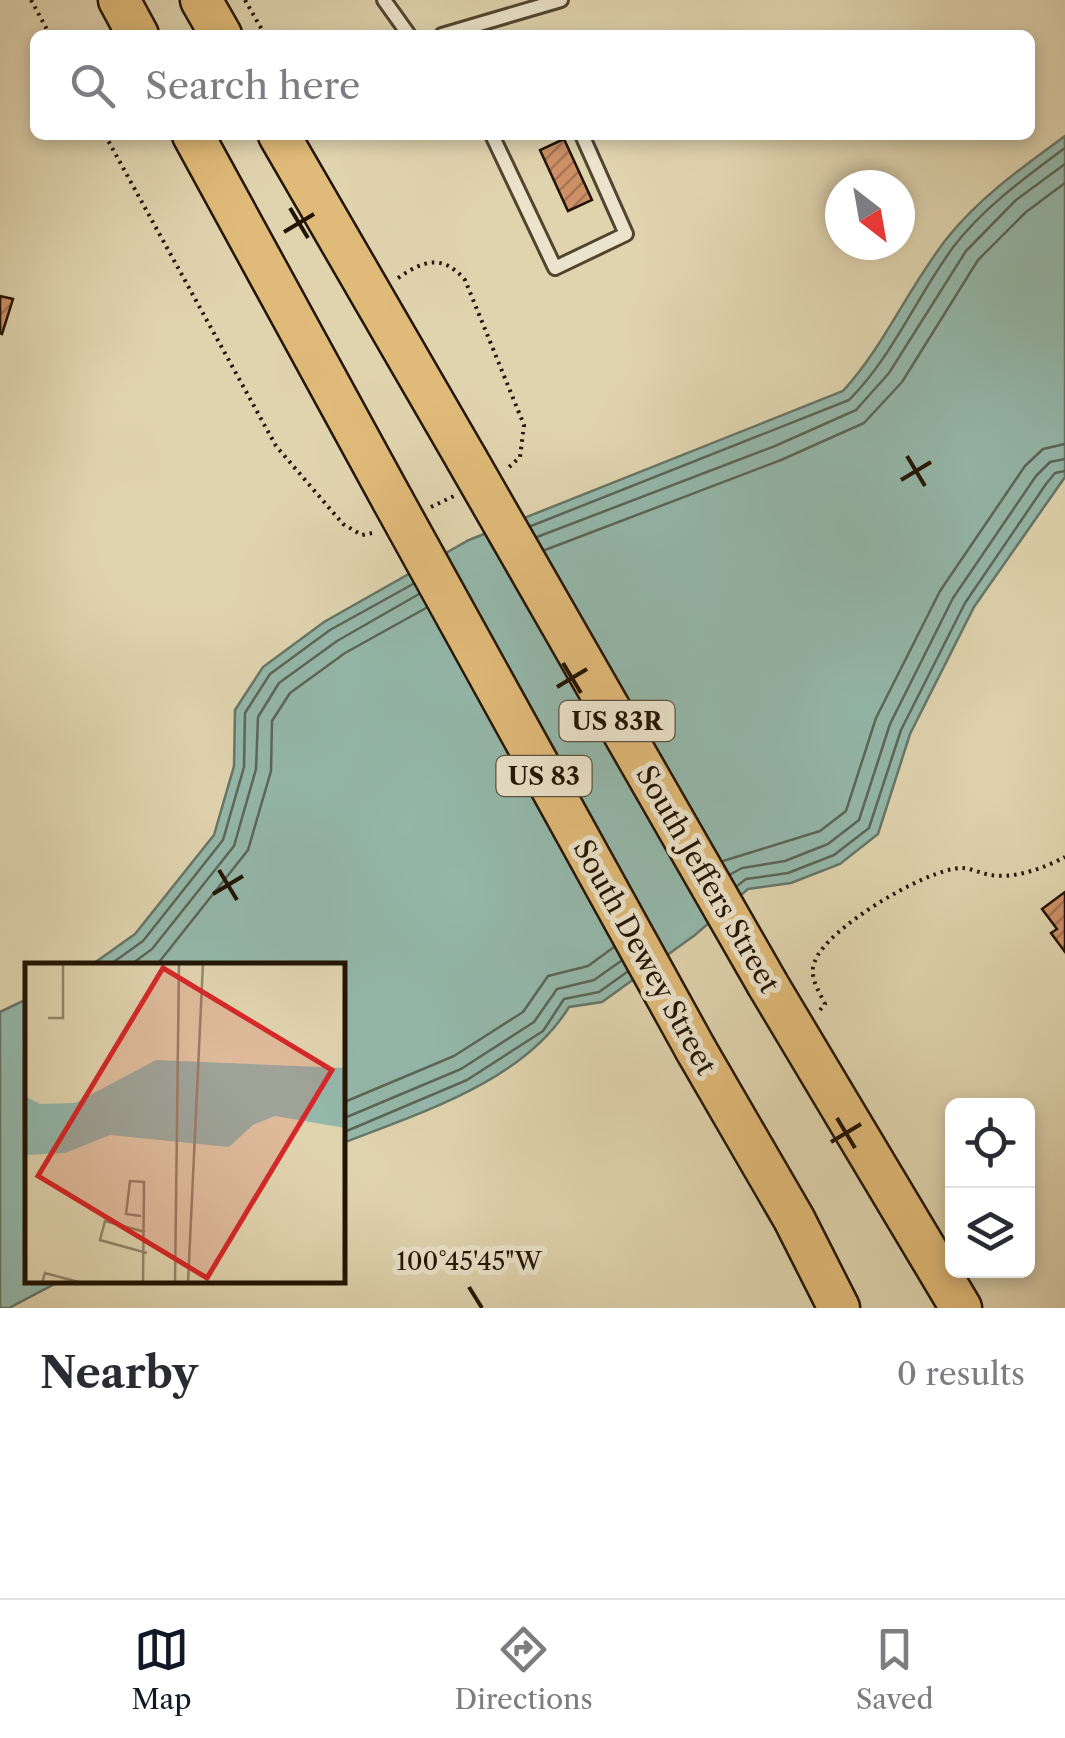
<!DOCTYPE html>
<meta charset="utf-8">
<style>
:root{--surface:#fff;--page:#f2f2f3;--text:#2b2b33;--muted:#7c7c81;--line:#e1e1e2;--accent:#111827}
body{margin:0;font-family:"Libre Caslon Text",serif;background:var(--page);color:var(--text)}
.controls{position:absolute;right:30px;bottom:30px;display:grid;overflow:hidden;border-radius:15px;box-shadow:0 5px 15px #0003}
.controls button{width:90px;height:90px;display:grid;place-items:center;padding:0;border:0;border-bottom:2px solid var(--line);background:var(--surface);color:var(--text);font:50px sans-serif}
.compass{position:absolute;left:825px;top:170px;width:90px;height:90px;border-radius:50%;background:var(--surface);box-shadow:0 5px 15px #0003;rotate:149deg}
.list{margin:0;padding:0;list-style:none}
h2{display:flex;justify-content:space-between;align-items:center;height:130px;margin:0;padding:0 40px;font-size:42px}
h2 small{font-size:32px;font-weight:400;color:var(--muted)}
.icon{flex:none;width:55px;height:55px;fill:none;stroke:currentColor;stroke-width:2;stroke-linecap:round;stroke-linejoin:round}
.map{position:relative;flex:none;width:1065px;height:1308px;overflow:hidden}
.search{position:absolute;background:var(--surface);box-shadow:0 5px 15px #0003;left:30px;right:30px;top:30px;height:110px;display:flex;align-items:center;gap:25px;box-sizing:border-box;padding:0 35px;border-radius:15px;color:var(--muted);font-size:38px}
.sheet{height:290px;background:var(--surface)}
nav{display:flex;justify-content:space-around;align-items:center;box-sizing:border-box;height:140px;border-top:2px solid var(--line);background:var(--surface);font-size:28px;color:var(--muted)}
nav a{display:grid;justify-items:center;gap:5px}
nav .on{color:var(--accent)}
.map>svg:first-child{display:block}
</style>
<div class="map">
<svg width="1065" height="1308" viewBox="0 0 1065 1308">
<defs>
<pattern id="building-hatch" width="6" height="6" patternUnits="userSpaceOnUse" patternTransform="scale(2.5)"><rect width="6" height="6" fill="#cd9067"/><path d="M-1 1l2-2M0 6l6-6M5 7l2-2" fill="none" stroke="#a67453"/></pattern>
</defs>
<rect width="100%" height="100%" fill="#e0d4af"/>
<filter id="stains"><feTurbulence type="fractalNoise" baseFrequency=".002" numOctaves="4"/><feColorMatrix values="0 0 0 0 .2 0 0 0 0 .09 0 0 0 0 .02 0 0 0 .5 -.17"/></filter>
<radialGradient id="worn" r=".72"><stop offset=".6" stop-color="#630" stop-opacity="0"/><stop offset="1" stop-color="#630" stop-opacity=".3"/></radialGradient>
<path fill="#94b8ab" stroke="#667668" stroke-width="2.5" d="M1065 136V477L974 607 910 734 878 834 840 864 791 883 748 889 695 935 602 1002 569 1007C524 1081 420 1113 343 1143L342 966H90L135 934 214 835 234 766 235 710 263 667 324 622 469 540 843 391C885 345 909 286 948 237 980 197 1024 166 1065 136Z
M27 999 28 1280 60 1281 9 1308H0V1012Z"/>
<g fill="none" stroke-linecap="round" stroke-linejoin="round">
<path stroke="#5b6658" stroke-width="2.5" d="M531 526 849 400C893 356 917 296 954 246 984 207 1026 177 1065 148
M537 537 775 446 856 410 889 373 966 251 1016 200 1065 164
M545 550 781 460 864 423 902 382 978 260 1026 212 1065 183
M723 861 820 831 846 811 876 718 940 591 1025 466 1043 449 1065 444
M731 874 742 868 785 861 828 844 859 820 890 724 953 598 1036 476 1050 462 1065 459
M737 886 746 879 788 873 834 855 869 828 901 730 965 603 1046 484 1055 473 1065 471
M108 966 143 941 223 840 244 767 245 713 270 674 330 630 413 584
M129 966 152 949 234 846 256 769 258 717 279 683 337 641 419 594
M156 966 248 850 271 771 272 721 290 693 345 653 426 608
M342 1103 454 1056 523 1012 548 976 588 966 614 947
M342 1119 461 1069 534 1022 557 989 594 980 621 961
M342 1133 467 1080 543 1031 564 999 599 992 627 972"/>
</g>
<path fill="url(#building-hatch)" stroke="#221404" stroke-width="2.5" d="M564 139 592 200 568 211 540 150Z
M0 296 13 299 2 334 0 333Z
M1065 892V952L1051 933 1057 929 1042 909Z"/>
<g fill="none" stroke-linecap="round" stroke-linejoin="round">
<g stroke="#52442f" stroke-width="18">
<path id="service" d="M384 0 409 35
M442 35 561 0
M492 135 555 268 626 234 582 135"/>
</g>
<g stroke="#221404" stroke-width="45">
<path id="trunk" d="M119 0 138 35
M201 0 221 35
M193 135 393 501
M279 135 466 458
M768 985 961 1308
M696 1050 794 1219 839 1308"/>
</g>
<path stroke="#221404" stroke-width="4" stroke-dasharray="2.5 5" stroke-linecap="butt" d="M31 0 50 35
M245 0 265 35
M105 135 276 446 343 524 362 535 372 533
M398 278C424 260 443 254 465 280L524 425 520 457 507 469
M431 507 454 496
M820 1010 825 1004C819 991 808 976 815 961 827 928 926 869 961 868 971 868 982 874 991 875 1015 879 1044 868 1065 857"/>
<use href="#service" stroke="#ebe3cb" stroke-width="12"/>
<use href="#trunk" stroke="#e0ba78" stroke-width="40"/>
<g stroke="#221404" stroke-width="45" stroke-linecap="butt">
<path id="trunk-bridge" d="M466 458 768 985
M393 501 696 1050"/>
</g>
<use href="#trunk-bridge" stroke="#e0ba78" stroke-width="40"/>
</g>
<path fill="none" stroke="#221404" stroke-width="4" d="M290 208 308 238M284 232 314 214M907 456 925 486M901 480 931 462M563 663 581 693M557 687 587 669M219 870 237 900M213 894 243 876M837 1118 855 1148M831 1142 861 1124M469 1287 482 1308"/>
<g text-anchor="middle" dominant-baseline="central" stroke-width="10" stroke-linejoin="round" paint-order="stroke">
<g fill="#ebe3cb" stroke="#5e5240" stroke-width="2.5">
<rect x="559.5" y="701" width="115" height="40" rx="8"/>
<rect x="496.5" y="756" width="95" height="40" rx="8"/>
</g>
<g font-size="25" font-weight="bold" fill="#221404">
<text x="617" y="721">US 83R</text>
<text x="544" y="776">US 83</text>
</g>
<g font-size="28" fill="#221404" stroke="#ebe3cb">
<text transform="translate(708 879) rotate(60)">South Jeffers Street</text>
<text transform="translate(645 957) rotate(61)">South Dewey Street</text>
</g>
</g>
<g transform="translate(25 963)">
<rect width="320" height="320" fill="#e0d4af"/>
<path d="M131 97 320 105V165L250 153 228 162 204 184 85 172 40 190 0 192V133L15 141 50 140Z" fill="#94b8ab"/>
<path fill="none" stroke="#94876b" stroke-width="2.5" d="M23 55H38V0M116 253 101 251 105 218 119 219 118 320M120 269 80 258 75 277 122 290M17 320 20 310 57 320M150 320 154 0M163 320 178 0"/>
<path fill="#d62828" fill-opacity="0.15" stroke="#d62828" stroke-width="5" d="M138 5 307 107 182 315 13 213Z"/>
<rect width="320" height="320" fill="none" stroke="#221404" stroke-width="5"/>
</g>
<g font-size="25" text-anchor="middle" fill="#221404" stroke="#ebe3cb" stroke-width="10" stroke-linejoin="round" paint-order="stroke">
<text x="469" y="1270">100°45'45"W</text>
</g>
<rect width="100%" height="100%" filter="url(#stains)"/>
<rect width="100%" height="100%" fill="url(#worn)"/>
</svg>
<div class="controls">
<button><svg class="icon" aria-label="locate" viewBox="0 0 24 24"><circle cx="12" cy="12" r="6"/><path d="M12 2v4M12 18v4M2 12h4M18 12h4"/></svg></button>
<button><svg class="icon" aria-label="layers" viewBox="0 0 24 24"><path d="M12 4l9 5-9 5-9-5zM3 14l9 5 9-5"/></svg></button>
</div>
<svg class="compass" viewBox="-18 -18 36 36"><path d="M0-13l5 13h-10z" fill="#e53935"/><path d="M0 13l5-13h-10z" fill="#7c7c81"/></svg>
<div class="search"><svg class="icon" aria-label="search" viewBox="0 0 24 24"><circle cx="10" cy="10" r="6"/><path d="M15 15l6 6"/></svg>Search here</div>
</div>
<section class="sheet">
<h2>Nearby<small>0 results</small></h2>
<ul class="list">
</ul>
</section>
<nav>
<a class="on"><svg class="icon" aria-label="map" viewBox="0 0 24 24"><path d="M3 6l6-2 6 2 6-2v14l-6 2-6-2-6 2zM9 4v14M15 6v14"/></svg>Map</a>
<a><svg class="icon" aria-label="directions" viewBox="0 0 24 24"><path d="M12 3l9 9-9 9-9-9zM9 14v-3h6M13 9l2 2-2 2"/></svg>Directions</a>
<a><svg class="icon" aria-label="saved" viewBox="0 0 24 24"><path d="M7 4h10v16l-5-4-5 4z"/></svg>Saved</a>
</nav>
